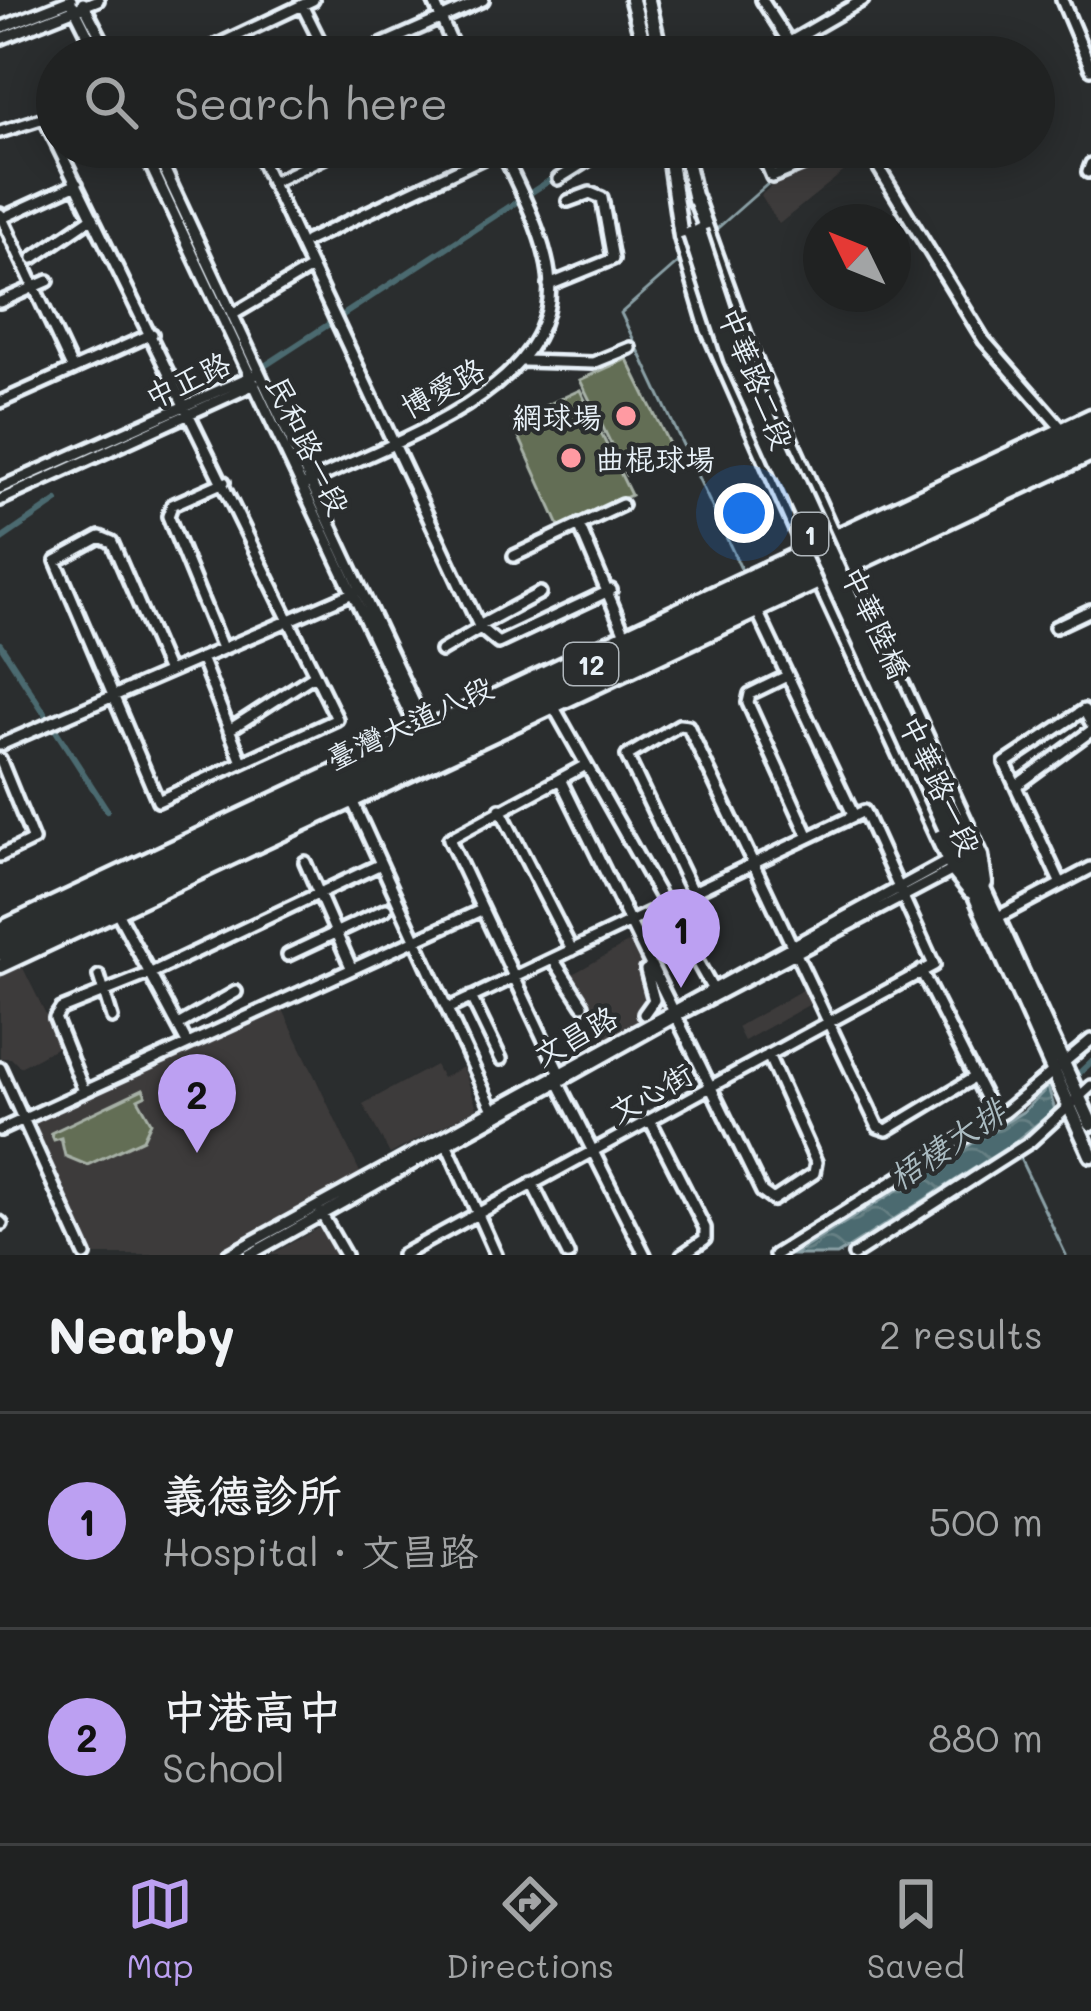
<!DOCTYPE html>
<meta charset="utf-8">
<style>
:root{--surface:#202222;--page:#282a2a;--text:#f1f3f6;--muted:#a2a4a5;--line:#3d3f40;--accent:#bca0f2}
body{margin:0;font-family:Mali,"LXGW WenKai TC",sans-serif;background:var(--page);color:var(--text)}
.compass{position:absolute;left:803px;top:204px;width:108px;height:108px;border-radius:50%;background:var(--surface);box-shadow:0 6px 30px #0003;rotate:313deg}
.you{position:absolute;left:744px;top:513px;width:42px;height:42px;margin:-30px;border:9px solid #fff;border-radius:50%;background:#1a73e8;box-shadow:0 0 0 18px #1a73e833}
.badge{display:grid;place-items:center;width:78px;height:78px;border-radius:50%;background:var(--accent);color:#111;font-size:39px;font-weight:700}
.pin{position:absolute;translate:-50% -99px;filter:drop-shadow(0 3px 6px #0008)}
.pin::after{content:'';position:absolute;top:63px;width:42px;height:36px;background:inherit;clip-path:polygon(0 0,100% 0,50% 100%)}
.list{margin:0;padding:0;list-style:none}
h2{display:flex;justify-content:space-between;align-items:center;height:156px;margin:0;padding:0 48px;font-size:51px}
h2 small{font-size:39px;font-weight:400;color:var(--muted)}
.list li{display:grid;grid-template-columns:78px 1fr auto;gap:36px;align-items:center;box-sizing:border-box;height:216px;padding:0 48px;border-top:3px solid var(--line)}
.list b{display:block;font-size:45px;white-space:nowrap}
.list p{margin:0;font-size:39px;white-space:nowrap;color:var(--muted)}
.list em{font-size:39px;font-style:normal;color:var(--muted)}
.icon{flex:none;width:66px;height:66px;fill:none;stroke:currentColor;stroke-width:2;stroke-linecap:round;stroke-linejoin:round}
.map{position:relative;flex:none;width:1091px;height:1255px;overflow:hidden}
.search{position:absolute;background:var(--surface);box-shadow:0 6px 30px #0003;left:36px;right:36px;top:36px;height:132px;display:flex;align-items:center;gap:30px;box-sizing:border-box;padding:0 42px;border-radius:66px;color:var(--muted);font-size:45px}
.sheet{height:588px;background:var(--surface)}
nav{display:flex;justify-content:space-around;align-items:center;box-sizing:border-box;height:168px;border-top:3px solid var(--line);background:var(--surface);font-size:33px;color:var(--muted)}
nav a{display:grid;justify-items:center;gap:6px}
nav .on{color:var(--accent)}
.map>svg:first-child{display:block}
</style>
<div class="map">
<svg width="1091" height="1255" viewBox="0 0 1091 1255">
<defs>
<pattern id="water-waves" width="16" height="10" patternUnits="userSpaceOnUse" patternTransform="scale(3)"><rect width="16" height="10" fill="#4c6a6f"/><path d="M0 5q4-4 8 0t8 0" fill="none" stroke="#668084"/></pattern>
</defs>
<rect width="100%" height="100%" fill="#2a2d2e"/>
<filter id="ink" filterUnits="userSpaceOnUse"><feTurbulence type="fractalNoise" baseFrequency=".00833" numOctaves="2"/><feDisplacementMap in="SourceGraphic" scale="24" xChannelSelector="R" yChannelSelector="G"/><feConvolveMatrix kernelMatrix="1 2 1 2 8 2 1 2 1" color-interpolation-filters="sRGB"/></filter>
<g filter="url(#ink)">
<path fill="#3e3b3b" d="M815 147H849L858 160 779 224 761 195Z
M635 939 665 1007 604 1040 569 976Z
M22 966 61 1045 20 1067 11 1058H0V975Z
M804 989 812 1003 744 1041 737 1027Z
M279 1001 364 1181 221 1255H91L31 1125Z
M435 1065 442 1078 463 1067 477 1108 390 1154 363 1104Z
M320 1227 335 1255H270Z"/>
<path fill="#646e55" stroke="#a6b0a6" stroke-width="3" d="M627 359 673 452 626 475 580 380Z
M580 390 631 495 560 528 512 421Z
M143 1089 146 1095 138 1099 151 1122 143 1139 87 1165 65 1156 61 1138 54 1140 51 1133Z"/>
<path fill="url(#water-waves)" stroke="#8aa0a6" stroke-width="3" d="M1048 1087 1055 1110 1008 1147 837 1255H793L1024 1111Z"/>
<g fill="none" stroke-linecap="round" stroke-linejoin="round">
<path stroke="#8aa0a6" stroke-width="3" d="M778 16 789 37
M787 166 808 147
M711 234 771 181
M681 260 621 313 743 573
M1018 1154 1066 1255"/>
<path stroke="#4c6a6f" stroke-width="6" d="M263 367 558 175
M0 540 57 501
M0 644 107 810
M1072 1080 1091 1062"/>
<g stroke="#e8f1f8" stroke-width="18">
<path id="minor" d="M433 0 458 57
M762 0 789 42
M1062 0 1091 69
M83 3 111 57
M73 5 99 57
M302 5 328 57
M0 28 71 0
M0 39 98 0
M797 39 809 57
M192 57 313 0
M354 57 483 0
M546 57 564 51 572 57
M764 57 863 0
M0 132 44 118 57 144
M58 147 337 719 158 801 56 561 100 537 112 542 168 672
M142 147 419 734
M154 147 428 733
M255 147 480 628 498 643 611 590
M759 147 772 177 835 151
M866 147 984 340 1062 429
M1088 172 1091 164
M558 179 609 147
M271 183 346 147
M0 214 72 368
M0 219 77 184
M307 241 502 149
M33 258 93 217
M549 285 613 259 602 198 590 193 568 201
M0 302 48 281
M232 315 311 268
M524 361 593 363 630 348
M0 402 152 334
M306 484C393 440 579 386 546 258 537 220 516 182 500 147
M0 488 254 375
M0 500 255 384
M579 525 627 639
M514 556 622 505
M757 611 854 816
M479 626 540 593
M1055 627 1091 610
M222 648 168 516 172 505 224 482
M441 651 480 628
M201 658 242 762
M787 676 750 694 748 703 809 837
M552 704 712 988
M229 730 313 676
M0 745 357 591
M0 759 33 840 0 856
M584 766 449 839 559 1072V1084L645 1255
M560 779 762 1192 773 1200 814 1173 816 1162 768 1055
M1016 786 1091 731
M351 798 493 1110
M500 809 572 950
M305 862 351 967
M1061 884 1005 763 1084 710 1091 723
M692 892 627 756 679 725 688 726 878 1127 887 1130 975 1077
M116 910 187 1043
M1000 916 1091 868
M288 955 386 909
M553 959 583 1005
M921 971 995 1117
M99 976 112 1018
M471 997 501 1059
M644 1014 654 1000 646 970
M178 1025 236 992
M0 1068 85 1255
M84 1091 55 1018 61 1009 151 973 381 864
M650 1120 705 1228V1239L682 1255
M0 1130 479 911
M447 1145 496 1255
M532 1183 568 1255
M321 1213 345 1255
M0 1222 2 1224
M228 1255 948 861
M249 1255 676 1016 953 870
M402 1255 934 965 864 811 447 1009
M775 1255 1004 1112 1091 1040
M854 1255 1030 1142 1091 1086"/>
</g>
<g stroke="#e8f1f8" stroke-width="21">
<path id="major" d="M632 0 647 57
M648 0 661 57
M668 147 681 237 708 329 809 558
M683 147 695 200
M695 197 750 350 836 542
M845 560 981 856 985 883
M817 576 953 870 970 891
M954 824 1091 1124
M945 828 1091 1155
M0 929 1091 416
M0 941 1091 429
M0 953 1091 441
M0 966 1091 454"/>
</g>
<use href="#minor" stroke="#2a2d2e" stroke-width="9"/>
<use href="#major" stroke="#2a2d2e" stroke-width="12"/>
<g stroke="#e8f1f8" stroke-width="21" stroke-linecap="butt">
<path id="major-bridge" d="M699 231 740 355 954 824
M690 234 731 359 945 828"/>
</g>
<use href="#major-bridge" stroke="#2a2d2e" stroke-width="12"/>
</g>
</g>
<g fill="#ff9aa2" stroke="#2a2d2e" stroke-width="4.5">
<circle cx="626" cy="416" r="12"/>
<circle cx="571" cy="458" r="12"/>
</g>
<g text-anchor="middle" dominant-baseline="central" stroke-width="9" stroke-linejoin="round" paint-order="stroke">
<g fill="#2a2d2e" stroke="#afb6bb" stroke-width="3">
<rect x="792" y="513" width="36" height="42" rx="9"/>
<rect x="564" y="643" width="54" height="42" rx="9"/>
</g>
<g font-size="27" font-weight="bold" fill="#e8f1f8">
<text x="810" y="534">1</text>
<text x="591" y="664">12</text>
</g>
<g font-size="30" fill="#e8f1f8" stroke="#2a2d2e">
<text transform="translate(757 378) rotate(68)">中華路二段</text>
<text transform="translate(187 379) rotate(-25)">中正路</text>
<text transform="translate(442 387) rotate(-29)">博愛路</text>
<text transform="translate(309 445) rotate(64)">民和路一段</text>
<text transform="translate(877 622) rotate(65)">中華陸橋</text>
<text transform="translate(409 722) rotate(-25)">臺灣大道八段</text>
<text transform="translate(941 785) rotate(65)">中華路一段</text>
<text transform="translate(575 1035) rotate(-29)">文昌路</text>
<text transform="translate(650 1092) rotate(-29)">文心街</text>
</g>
<g font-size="30" fill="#e8f1f8" stroke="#2a2d2e" text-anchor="end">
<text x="602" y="416">網球場</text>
<text x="595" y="458" text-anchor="start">曲棍球場</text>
</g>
<g font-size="33" font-style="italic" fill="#aabbc1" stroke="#2a2d2e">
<text transform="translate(946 1143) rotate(-34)">梧棲大排</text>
</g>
</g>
</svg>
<svg class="compass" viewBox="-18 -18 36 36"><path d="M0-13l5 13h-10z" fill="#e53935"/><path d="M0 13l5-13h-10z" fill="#a2a4a5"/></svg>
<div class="you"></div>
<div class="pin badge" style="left:681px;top:988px">1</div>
<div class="pin badge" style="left:197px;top:1153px">2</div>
<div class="search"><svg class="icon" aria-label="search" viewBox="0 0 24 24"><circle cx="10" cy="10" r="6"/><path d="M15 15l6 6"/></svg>Search here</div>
</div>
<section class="sheet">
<h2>Nearby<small>2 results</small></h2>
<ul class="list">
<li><span class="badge">1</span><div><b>義德診所</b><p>Hospital · 文昌路</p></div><em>500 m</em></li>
<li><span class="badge">2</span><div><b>中港高中</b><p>School</p></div><em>880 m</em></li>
</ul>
</section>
<nav>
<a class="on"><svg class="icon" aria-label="map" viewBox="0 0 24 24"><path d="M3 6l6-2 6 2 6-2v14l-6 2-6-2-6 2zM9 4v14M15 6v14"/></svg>Map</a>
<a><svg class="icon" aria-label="directions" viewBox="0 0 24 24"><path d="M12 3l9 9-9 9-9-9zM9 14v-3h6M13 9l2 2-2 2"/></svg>Directions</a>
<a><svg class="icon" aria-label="saved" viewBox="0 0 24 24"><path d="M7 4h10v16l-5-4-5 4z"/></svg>Saved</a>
</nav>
